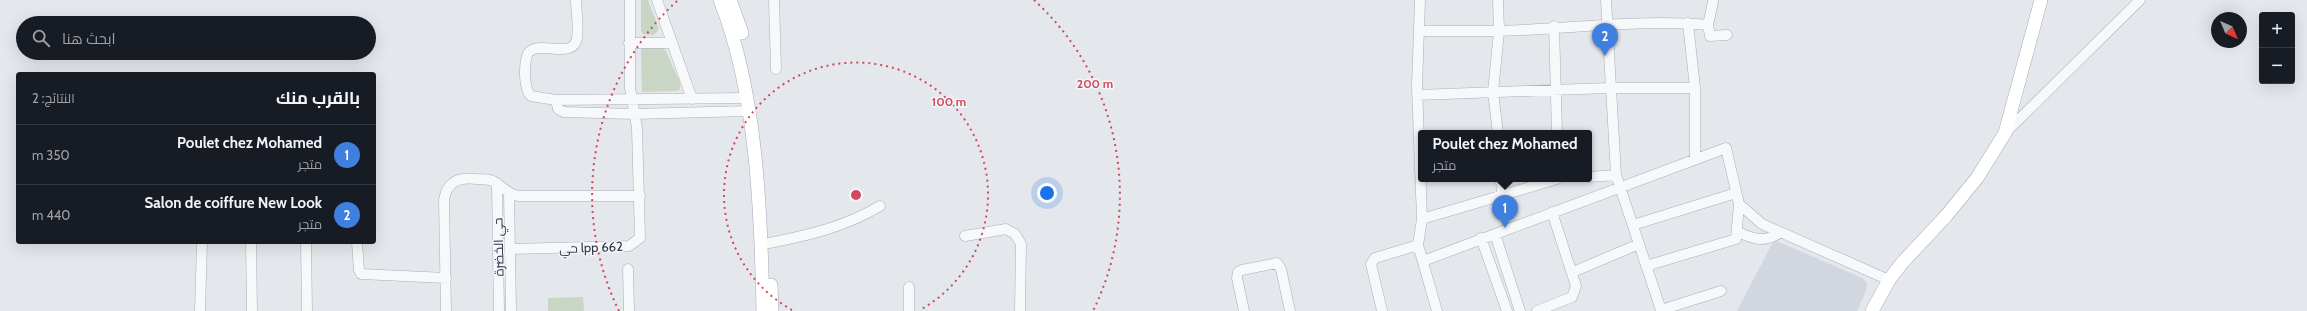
<!DOCTYPE html>
<html lang="ar">
<meta charset="utf-8">
<style>
:root{--surface:#171b24;--page:#242831;--text:#f1f3f6;--muted:#9ea1a6;--line:#363941;--accent:#d1495b}
body{margin:0;font-family:Cabin,Cairo,sans-serif;background:var(--page);color:var(--text);direction:rtl}
.controls{position:absolute;right:12px;top:12px;display:grid;overflow:hidden;border-radius:4px;box-shadow:0 4px 16px #0002}
.controls button{width:36px;height:36px;display:grid;place-items:center;padding:0;border:0;border-bottom:1px solid var(--line);background:var(--surface);color:var(--text);font:20px sans-serif}
.compass{position:absolute;left:2211px;top:12px;width:36px;height:36px;border-radius:50%;background:var(--surface);box-shadow:0 4px 16px #0002;rotate:136deg}
.you{position:absolute;left:1047px;top:193px;width:14px;height:14px;margin:-10px;border:3px solid #fff;border-radius:50%;background:#1a73e8;box-shadow:0 0 0 6px #1a73e833}
.badge{display:grid;place-items:center;width:26px;height:26px;border-radius:50%;background:var(--accent);color:#fff;font-size:13px;font-weight:700}
.pin{position:absolute;translate:-50% -33px;filter:drop-shadow(0 1px 2px #0008)}
.pin::after{content:'';position:absolute;top:21px;width:14px;height:12px;background:inherit;clip-path:polygon(0 0,100% 0,50% 100%)}
.popup{position:absolute;left:1418px;top:130px;width:174px;height:52px;box-sizing:border-box;display:grid;place-content:center;border-radius:4px;background:var(--surface);filter:drop-shadow(0 1px 3px #0005);font-size:13px;white-space:nowrap;color:var(--muted)}
.popup b{font-size:15px;color:var(--text)}
.popup::after{content:'';position:absolute;left:50%;top:100%;margin-left:-8px;border:8px solid transparent;border-top-color:var(--surface)}
.list{margin:0;padding:0;list-style:none}
h2{display:flex;justify-content:space-between;align-items:center;height:52px;margin:0;padding:0 16px;font-size:17px}
h2 small{font-size:13px;font-weight:400;color:var(--muted)}
.list li{display:grid;grid-template-columns:26px 1fr auto;gap:12px;align-items:center;box-sizing:border-box;height:60px;padding:0 16px;border-top:1px solid var(--line)}
.list b{display:block;font-size:15px;white-space:nowrap}
.list p{margin:0;font-size:13px;white-space:nowrap;color:var(--muted)}
.list em{font-size:13px;font-style:normal;color:var(--muted)}
.icon{flex:none;width:22px;height:22px;fill:none;stroke:currentColor;stroke-width:2;stroke-linecap:round;stroke-linejoin:round}
.map{position:relative;flex:none;width:2307px;height:311px;overflow:hidden;direction:ltr}
.search{position:absolute;background:var(--surface);box-shadow:0 4px 16px #0002;left:16px;top:16px;width:360px;height:44px;display:flex;align-items:center;gap:10px;box-sizing:border-box;padding:0 14px;border-radius:22px;color:var(--muted);font-size:15px}
.panel{position:absolute;background:var(--surface);box-shadow:0 4px 16px #0002;left:16px;top:72px;width:360px;height:172px;border-radius:4px;direction:rtl}
.map>svg:first-child{display:block}
</style>
<div class="map">
<svg width="2307" height="311" viewBox="0 0 2307 311">
<rect width="100%" height="100%" fill="#e4e7ec"/>
<path fill="#d2d6de" d="M1774 240 1862 278 1867 283 1866 291 1857 311H1737Z"/>
<path fill="#c9d6c5" d="M641 0H648L659 29 654 35 643 34 641 31Z
M646 47 663 48 666 51 680 83V89L678 91 642 92 641 52 642 48Z
M583 297 584 311H548V298Z"/>
<g fill="none" stroke-linecap="round" stroke-linejoin="round">
<g stroke="#a9aeb7" stroke-width="11">
<path id="minor" d="M576 0C576 12 579 26 577 38 573 61 539 39 528 53 524 63 523 88 531 96L556 100 747 98
M657 0 692 99
M774 0 776 69
M1420 0 1417 86 1422 219 1418 245 1437 311
M1498 0 1499 31 1493 92 1498 133
M1606 0 1616 175 1661 310 1721 291
M1713 2 1708 25 1710 36 1727 35
M1688 23 1695 88V159
M1554 26 1557 133
M1419 31C1445 31 1472 31 1498 31 1568 29 1638 19 1708 25
M629 43H672
M1417 95 1610 88H1695
M556 100 558 109 564 112 634 114 748 111
M2005 133 2140 0
M1589 177 1616 175
M1501 179 1502 196
M497 184 499 311
M509 193 511 311
M1422 219 1557 179
M1633 225 1736 193
M1737 231C1751 239 1765 243 1779 233
M1495 234 1520 311
M965 236 1006 229 1015 234 1021 244 1020 311
M1481 238 1507 311
M251 242 252 311
M306 242 307 311
M357 242 359 270 361 274 446 278
M769 243C809 235 845 227 880 206
M510 249 629 246 640 238 637 128 630 88V0
M1423 261 1726 148 1739 204 1762 224 1889 280
M1646 266 1736 239 1739 204
M628 269 629 311
M1573 272 1639 244
M909 287V311
M200 311 202 242
M446 311 444 200C447 181 459 177 477 179 483 179 488 179 493 181 502 186 509 195 519 196H640
M1244 311 1237 278 1238 272 1242 270 1277 263 1281 269 1290 311
M1382 311 1371 264 1375 258 1418 245
M1537 311 1572 297 1576 286 1552 212"/>
</g>
<g stroke="#a3abb8" stroke-width="14">
<path id="major" d="M720 0C757 92 761 212 763 311
M730 0 742 33
M771 285 772 311
M1872 311 1889 280 1902 263 1946 216 1977 178 2005 133 2041 0"/>
</g>
<use href="#minor" stroke="#f7f8fa" stroke-width="10"/>
<use href="#major" stroke="#fff" stroke-width="13"/>
</g>
<g fill="none" stroke="#d1495b" stroke-width="2" stroke-dasharray="2 4">
<path d="M792 310A132 132 0 1 1 920 310"/>
<path d="M619 311A264 264 0 0 1 678 0M1034 0A264 264 0 0 1 1093 311"/>
</g>
<g text-anchor="middle" dominant-baseline="central" stroke-width="3" stroke-linejoin="round" paint-order="stroke">
<g font-size="13" fill="#2b3445" stroke="#f4f6f9">
<text transform="translate(498 247) rotate(-91)">حي الخضرة</text>
<text transform="translate(591 247) rotate(-2)">حي lpp 662</text>
</g>
</g>
<circle cx="856" cy="195" r="6" fill="#d1495b" stroke="#f4f6f9" stroke-width="2"/>
<g font-size="12" text-anchor="middle" font-weight="bold" fill="#d1495b" stroke="#f4f6f9" stroke-width="3" stroke-linejoin="round" paint-order="stroke">
<text x="1095" y="88">200 m</text>
<text x="949" y="106">100 m</text>
</g>
</svg>
<div class="controls">
<button>+</button>
<button>−</button>
</div>
<svg class="compass" viewBox="-18 -18 36 36"><path d="M0-13l5 13h-10z" fill="#e53935"/><path d="M0 13l5-13h-10z" fill="#9ea1a6"/></svg>
<div class="you"></div>
<div class="pin badge" style="left:1505px;top:228px;background:#3f7fe0">1</div>
<div class="popup"><b>Poulet chez Mohamed</b>متجر</div>
<div class="pin badge" style="left:1605px;top:56px;background:#3f7fe0">2</div>
<div class="search"><svg class="icon" aria-label="search" viewBox="0 0 24 24"><circle cx="10" cy="10" r="6"/><path d="M15 15l6 6"/></svg>ابحث هنا</div>
<section class="panel">
<h2>بالقرب منك<small>النتائج: 2</small></h2>
<ul class="list">
<li><span class="badge" style="background:#3f7fe0">1</span><div><b>Poulet chez Mohamed</b><p>متجر</p></div><em>350 m</em></li>
<li><span class="badge" style="background:#3f7fe0">2</span><div><b>Salon de coiffure New Look</b><p>متجر</p></div><em>440 m</em></li>
</ul>
</section>
</div>
